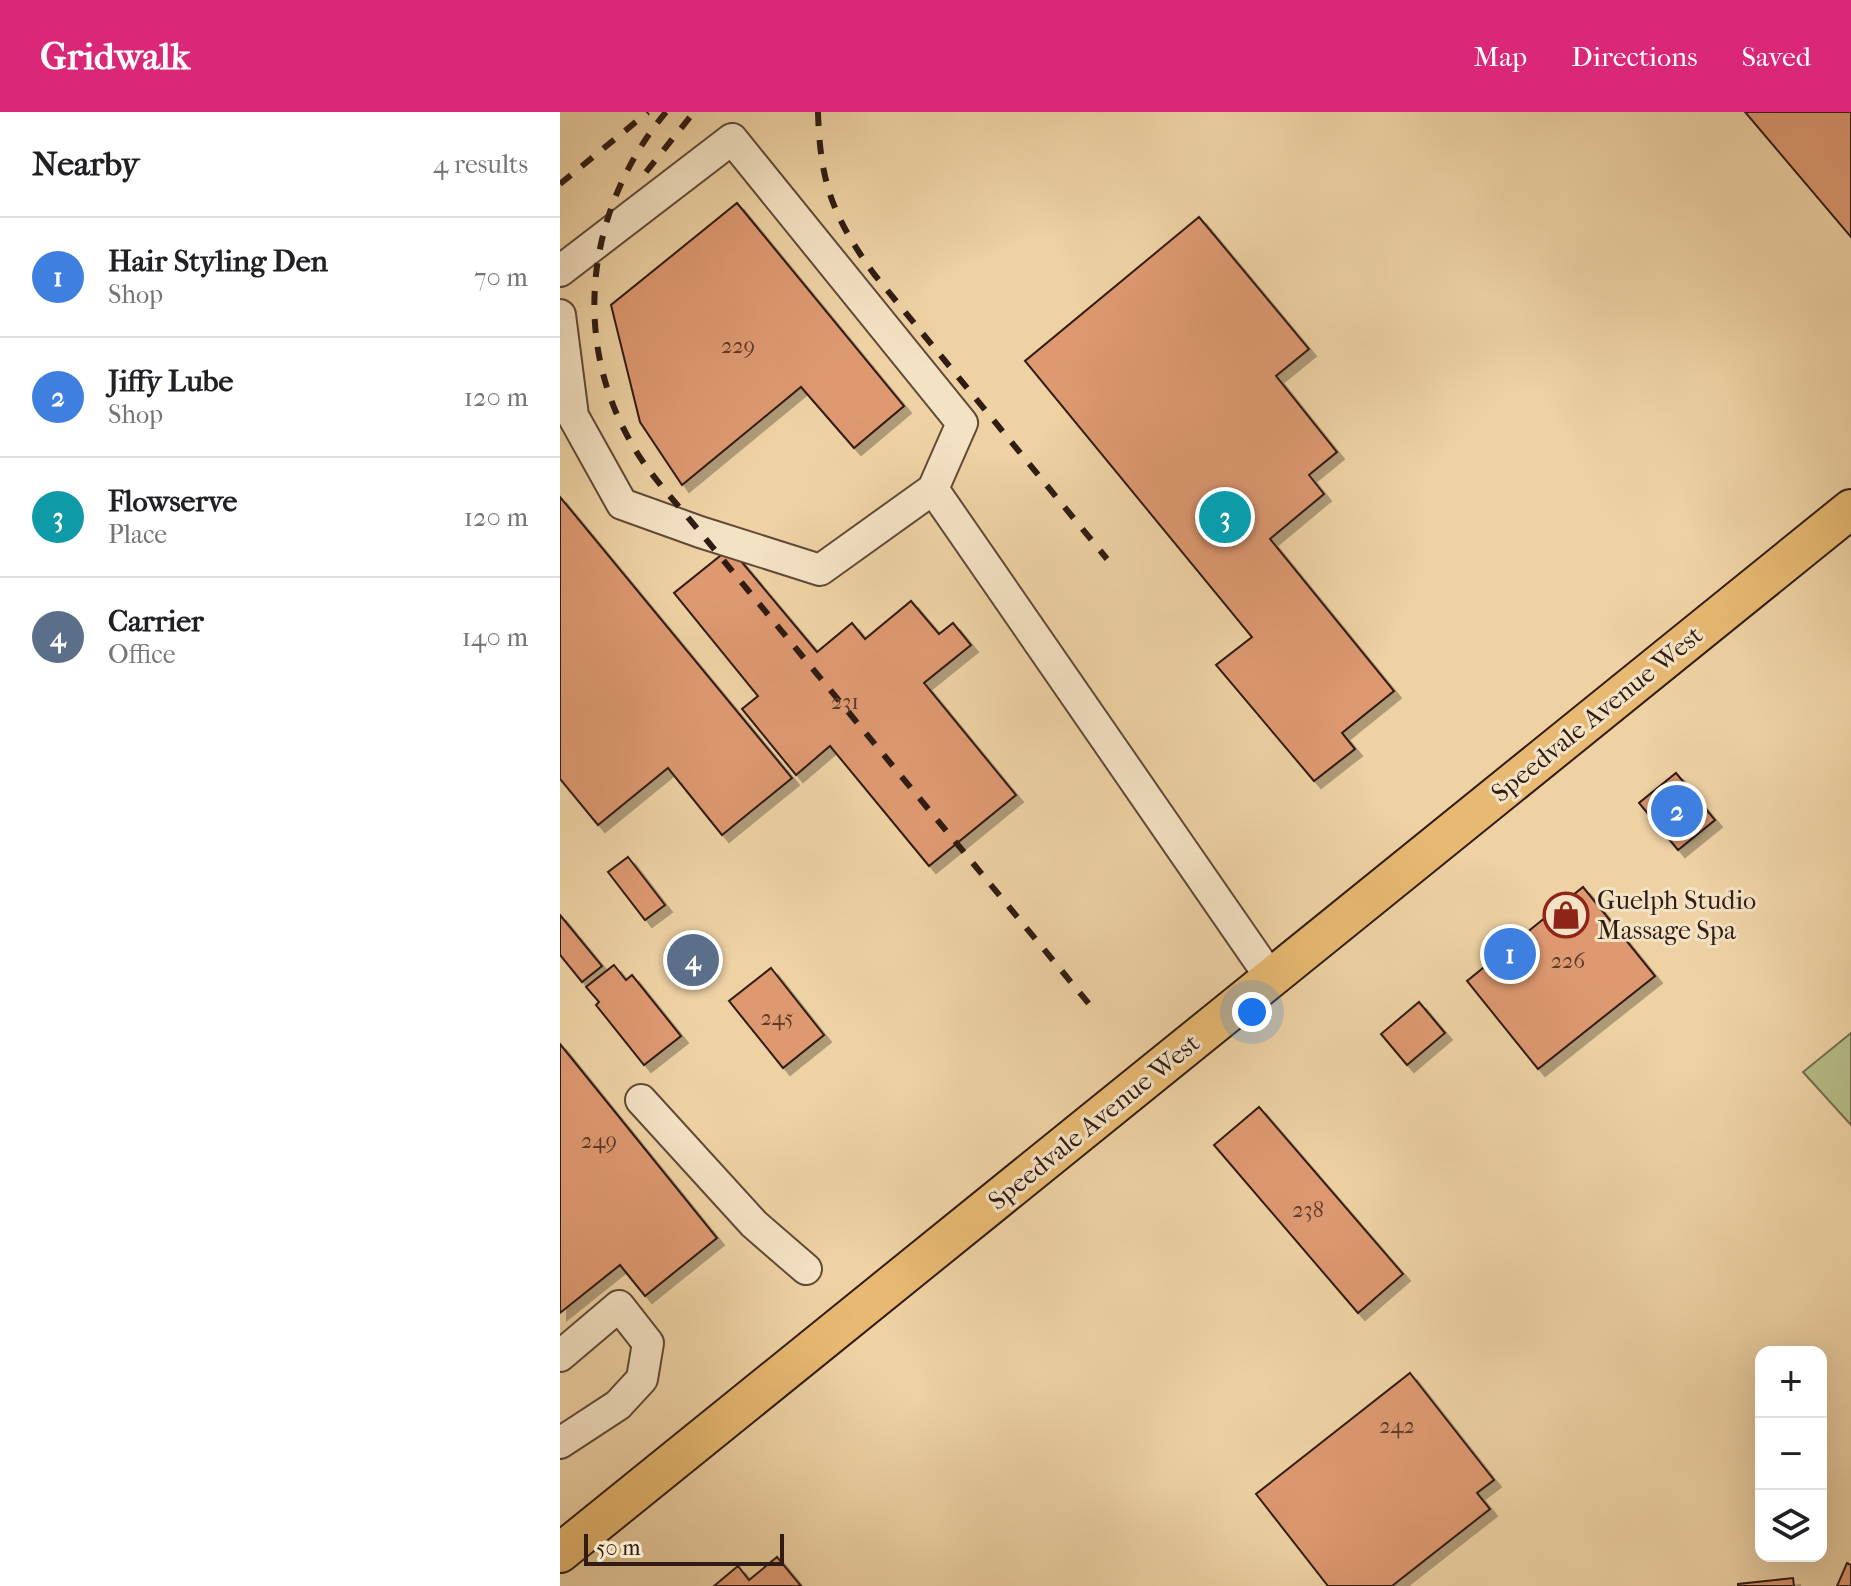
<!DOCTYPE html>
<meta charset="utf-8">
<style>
:root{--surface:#fff;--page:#f2f2f2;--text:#202124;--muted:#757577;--line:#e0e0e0;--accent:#db2777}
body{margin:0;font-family:"IM FELL French Canon",serif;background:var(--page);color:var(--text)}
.controls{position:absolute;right:24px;bottom:24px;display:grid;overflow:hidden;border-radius:16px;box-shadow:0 8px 32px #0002}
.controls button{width:72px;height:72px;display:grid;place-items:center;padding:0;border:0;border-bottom:2px solid var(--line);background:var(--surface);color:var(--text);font:40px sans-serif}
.scale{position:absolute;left:24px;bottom:20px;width:200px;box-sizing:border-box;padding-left:8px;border:4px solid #301c14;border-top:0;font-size:22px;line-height:28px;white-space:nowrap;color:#301c14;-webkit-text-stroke:6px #f4e2c4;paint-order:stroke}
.you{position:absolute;left:692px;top:900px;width:28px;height:28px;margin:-20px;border:6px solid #fff;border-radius:50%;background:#1a73e8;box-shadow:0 0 0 12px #1a73e833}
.badge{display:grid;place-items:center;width:52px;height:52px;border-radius:50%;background:var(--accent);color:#fff;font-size:26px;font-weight:700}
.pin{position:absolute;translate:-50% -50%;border:4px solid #fff;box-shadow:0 2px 8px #0006}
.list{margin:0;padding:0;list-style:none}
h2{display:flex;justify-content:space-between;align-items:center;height:104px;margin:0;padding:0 32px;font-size:34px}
h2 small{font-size:26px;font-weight:400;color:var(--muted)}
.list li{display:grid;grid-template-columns:52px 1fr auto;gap:24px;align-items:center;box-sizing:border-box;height:120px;padding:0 32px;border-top:2px solid var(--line)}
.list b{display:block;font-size:30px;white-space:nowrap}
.list p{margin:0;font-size:26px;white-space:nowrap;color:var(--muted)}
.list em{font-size:26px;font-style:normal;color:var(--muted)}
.icon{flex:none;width:44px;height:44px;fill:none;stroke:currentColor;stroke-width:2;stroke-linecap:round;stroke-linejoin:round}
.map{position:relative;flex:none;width:1291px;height:1474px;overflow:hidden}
header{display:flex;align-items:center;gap:48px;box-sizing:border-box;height:112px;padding:0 40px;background:var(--accent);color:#fff}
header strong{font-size:38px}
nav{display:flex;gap:44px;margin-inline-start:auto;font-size:28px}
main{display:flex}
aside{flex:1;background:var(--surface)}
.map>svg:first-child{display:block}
</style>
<header>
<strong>Gridwalk</strong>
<nav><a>Map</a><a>Directions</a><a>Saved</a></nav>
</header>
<main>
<aside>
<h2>Nearby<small>4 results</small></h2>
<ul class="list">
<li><span class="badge" style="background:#3f7fe0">1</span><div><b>Hair Styling Den</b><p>Shop</p></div><em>70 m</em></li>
<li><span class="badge" style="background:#3f7fe0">2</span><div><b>Jiffy Lube</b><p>Shop</p></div><em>120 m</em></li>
<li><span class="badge" style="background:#0f9aa8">3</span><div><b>Flowserve</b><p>Place</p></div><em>120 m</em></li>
<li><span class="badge" style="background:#5c6f8a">4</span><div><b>Carrier</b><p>Office</p></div><em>140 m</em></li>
</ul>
</aside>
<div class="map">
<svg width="1291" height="1474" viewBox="0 0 1291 1474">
<defs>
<filter id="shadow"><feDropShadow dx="7" dy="7" stdDeviation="0" flood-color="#0004"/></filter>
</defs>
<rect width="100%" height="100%" fill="#eed2a4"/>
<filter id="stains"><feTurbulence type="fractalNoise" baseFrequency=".0025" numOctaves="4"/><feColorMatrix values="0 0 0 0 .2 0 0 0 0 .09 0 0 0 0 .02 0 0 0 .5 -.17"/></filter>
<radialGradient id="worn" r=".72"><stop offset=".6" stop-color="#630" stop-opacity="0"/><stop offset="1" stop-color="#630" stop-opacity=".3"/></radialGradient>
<path fill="#b6bd88" stroke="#736c4e" stroke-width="2" d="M1291 921V1013L1243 960Z"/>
<path fill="#de9971" stroke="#301c14" stroke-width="2" filter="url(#shadow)" d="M1185 0H1291V125Z
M177 91 344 294 294 336 241 275 122 373 80 310 51 193Z
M639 105 749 237 716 264 777 340 749 363 764 382 710 427 834 579 782 621 795 637 754 669 656 553 692 525 465 249Z
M0 385 232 666 162 723 108 656 38 713 0 667Z
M170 436 257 540 292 511 305 527 351 489 379 522 393 511 411 533 364 571 456 683 369 754 270 634 236 663 182 597 198 584 114 481Z
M1116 661 1155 708 1118 738 1079 691Z
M68 745 105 793 85 808 48 760Z
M1023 775 1095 864 978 957 907 869Z
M0 803 42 854 22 870 0 843Z
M54 853 66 868 72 863 121 924 84 953 36 893 39 890 26 875Z
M211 856 264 923 223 956 169 889Z
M859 890 885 921 847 953 821 922Z
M0 932 157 1126 85 1184 60 1153 0 1201Z
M699 995 843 1162 798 1201 654 1033Z
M850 1261 934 1368 917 1381 930 1397 832 1474H768L696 1382Z
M217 1445 241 1474H154L178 1454 189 1468Z
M1287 1451 1291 1453V1474H1277Z
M1233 1466 1234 1474H1178V1472Z"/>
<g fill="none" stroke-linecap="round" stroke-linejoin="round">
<g stroke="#604a38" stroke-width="34">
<path id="minor" d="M0 159 172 27 402 311 373 377 711 866
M0 203 13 304 62 392 140 420 260 458 373 377
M81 988 194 1112 246 1157
M0 1244 59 1194 88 1231 82 1267 58 1293 0 1331"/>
</g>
<g stroke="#301c14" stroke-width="42">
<path id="major" d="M0 1441 1291 397"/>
</g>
<use href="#minor" stroke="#f4e2c4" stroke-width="30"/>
<use href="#major" stroke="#e7b972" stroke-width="38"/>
<path stroke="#301c14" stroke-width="6" stroke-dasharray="14 14" stroke-linecap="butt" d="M106 0C29 93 10 220 69 327 87 361 116 390 140 420L534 898
M258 0C260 71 273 105 314 162L547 447
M86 60 134 0
M0 72 88 0"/>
</g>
<defs>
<g id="shop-ring" transform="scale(2.3)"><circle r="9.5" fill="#f4e2c4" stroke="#8f2418" stroke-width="1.5"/><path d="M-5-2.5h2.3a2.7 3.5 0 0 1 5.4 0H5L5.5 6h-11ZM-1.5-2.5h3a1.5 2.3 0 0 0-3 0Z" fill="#8f2418"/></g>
</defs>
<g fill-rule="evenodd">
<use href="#shop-ring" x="1006" y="803"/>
</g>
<g text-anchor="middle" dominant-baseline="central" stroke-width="6" stroke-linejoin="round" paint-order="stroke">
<g font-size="22" fill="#5c3b2b">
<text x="178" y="234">229</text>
<text x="285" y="590">231</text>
<text x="1008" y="849">226</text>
<text x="217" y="906">245</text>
<text x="39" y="1029">249</text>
<text x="748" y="1098">238</text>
<text x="837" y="1314">242</text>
</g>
<g font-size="26" fill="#301c14" stroke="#f4e2c4">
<text transform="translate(1037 602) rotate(-39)">Speedvale Avenue West</text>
<text transform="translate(534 1010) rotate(-39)">Speedvale Avenue West</text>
</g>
<g font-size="26" fill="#301c14" stroke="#f4e2c4" text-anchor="start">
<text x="1037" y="788">Guelph Studio<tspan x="1037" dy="30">Massage Spa</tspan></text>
</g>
</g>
<rect width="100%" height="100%" filter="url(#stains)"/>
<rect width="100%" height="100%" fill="url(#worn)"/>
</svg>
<div class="controls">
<button>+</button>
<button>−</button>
<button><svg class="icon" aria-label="layers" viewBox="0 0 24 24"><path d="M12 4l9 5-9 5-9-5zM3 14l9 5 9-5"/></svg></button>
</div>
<div class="scale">50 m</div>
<div class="you"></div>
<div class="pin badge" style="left:950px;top:842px;background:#3f7fe0">1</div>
<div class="pin badge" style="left:1117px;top:699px;background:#3f7fe0">2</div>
<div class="pin badge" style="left:665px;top:405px;background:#0f9aa8">3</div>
<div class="pin badge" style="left:133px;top:848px;background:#5c6f8a">4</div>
</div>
</main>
